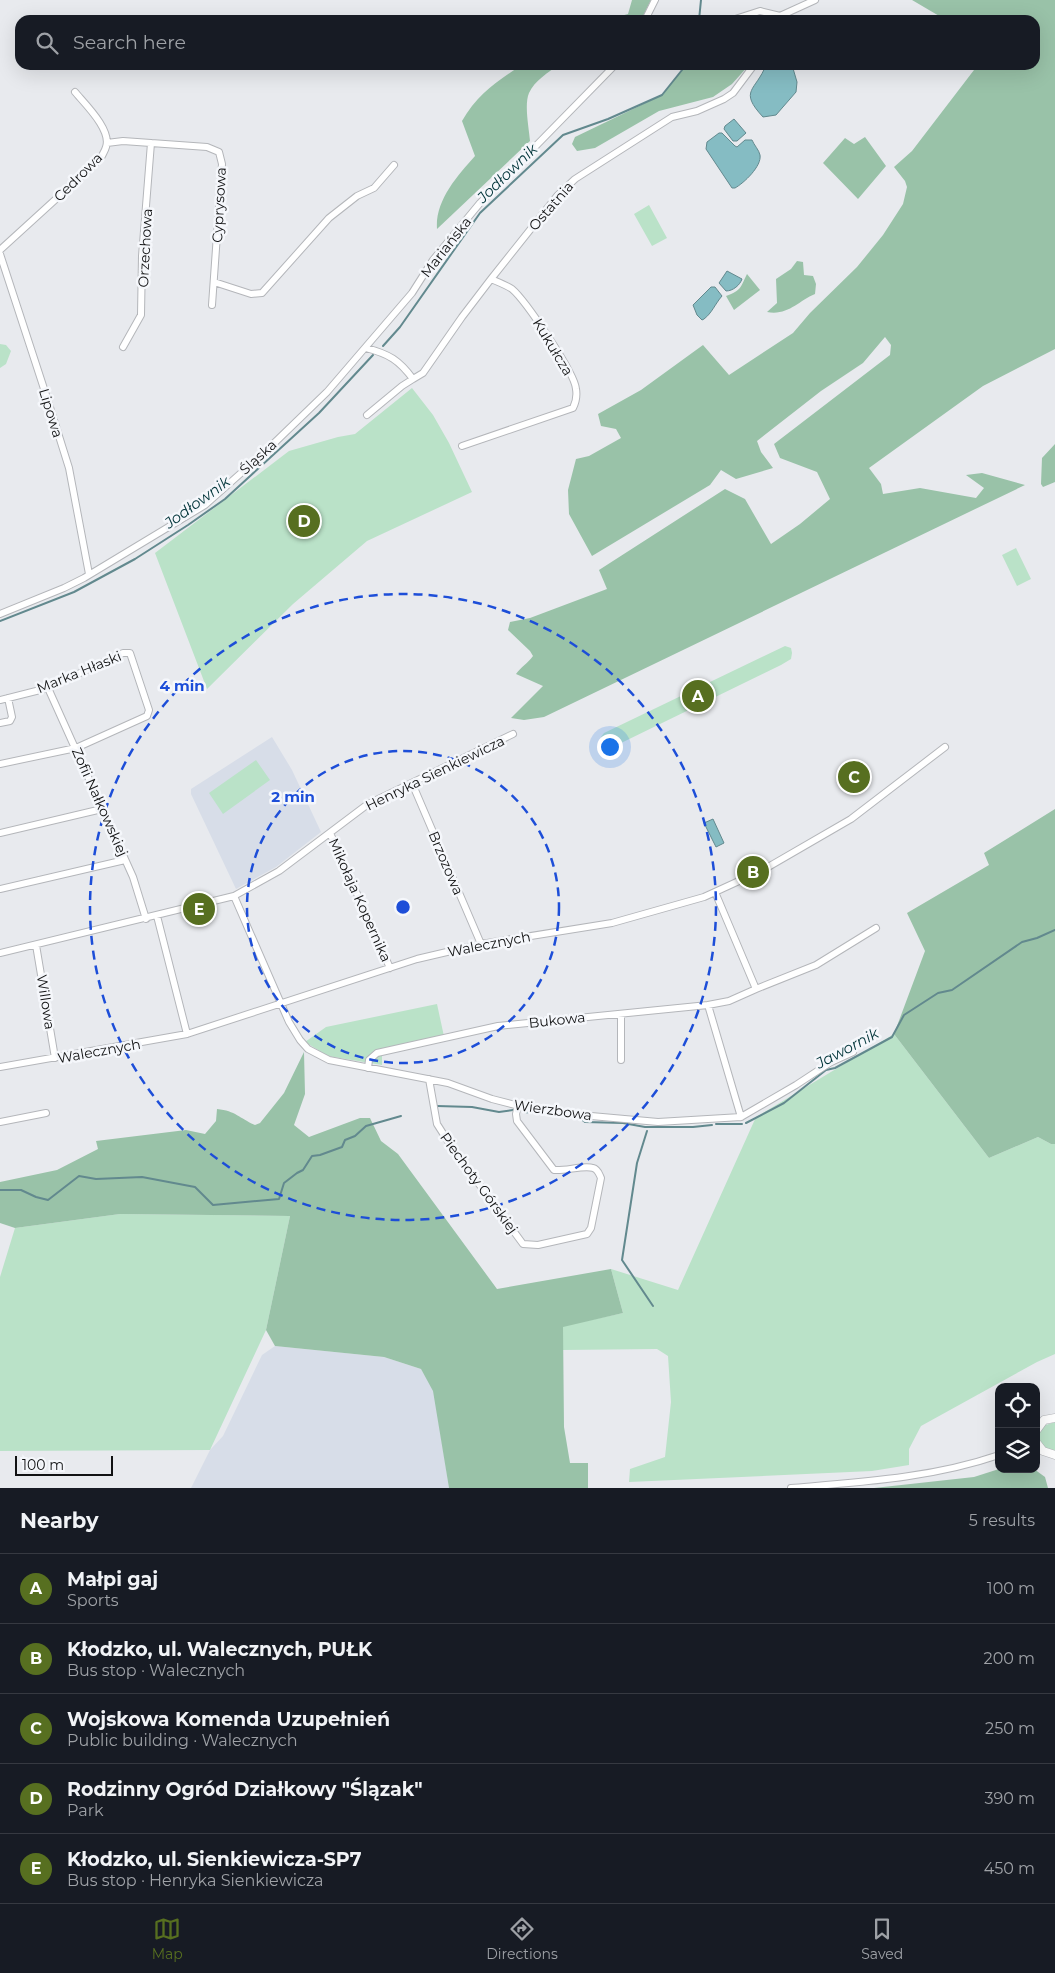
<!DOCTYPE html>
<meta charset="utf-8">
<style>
:root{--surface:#171b24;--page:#20242c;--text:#f1f3f6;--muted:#9ea1a6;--line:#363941;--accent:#576f20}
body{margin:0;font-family:Montserrat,sans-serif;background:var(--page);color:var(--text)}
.controls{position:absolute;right:15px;bottom:15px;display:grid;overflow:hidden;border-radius:10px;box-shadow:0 5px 20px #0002}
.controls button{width:45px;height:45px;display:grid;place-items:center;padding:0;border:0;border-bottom:1px solid var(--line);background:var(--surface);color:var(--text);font:25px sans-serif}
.scale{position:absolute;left:15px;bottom:12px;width:98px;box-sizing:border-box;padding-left:5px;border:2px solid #111213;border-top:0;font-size:14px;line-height:18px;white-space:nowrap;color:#111213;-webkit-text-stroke:4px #f5f7fb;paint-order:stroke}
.you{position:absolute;left:609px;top:746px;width:18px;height:18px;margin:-12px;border:4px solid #fff;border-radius:50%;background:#1a73e8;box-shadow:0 0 0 8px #1a73e833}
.badge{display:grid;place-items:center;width:32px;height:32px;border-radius:50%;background:var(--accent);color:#fff;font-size:16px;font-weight:700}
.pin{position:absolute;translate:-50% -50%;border:2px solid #fff;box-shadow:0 1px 5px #0006}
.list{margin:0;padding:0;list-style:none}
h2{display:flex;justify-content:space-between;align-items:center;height:65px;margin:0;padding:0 20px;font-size:21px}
h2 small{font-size:16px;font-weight:400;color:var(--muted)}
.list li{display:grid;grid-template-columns:32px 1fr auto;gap:15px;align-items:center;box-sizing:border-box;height:70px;padding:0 20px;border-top:1px solid var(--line)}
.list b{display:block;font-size:19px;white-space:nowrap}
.list p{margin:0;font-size:16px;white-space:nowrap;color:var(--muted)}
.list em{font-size:16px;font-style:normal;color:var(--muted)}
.icon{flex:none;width:28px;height:28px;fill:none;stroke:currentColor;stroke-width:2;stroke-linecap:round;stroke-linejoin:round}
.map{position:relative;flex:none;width:1055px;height:1488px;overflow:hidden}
.search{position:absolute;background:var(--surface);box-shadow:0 5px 20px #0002;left:15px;right:15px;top:15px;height:55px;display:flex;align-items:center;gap:12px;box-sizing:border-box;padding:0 18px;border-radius:15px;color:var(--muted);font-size:19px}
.sheet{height:415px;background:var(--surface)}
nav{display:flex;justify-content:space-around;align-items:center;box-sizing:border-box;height:70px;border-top:1px solid var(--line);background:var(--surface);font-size:14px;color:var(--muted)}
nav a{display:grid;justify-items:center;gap:2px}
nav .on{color:var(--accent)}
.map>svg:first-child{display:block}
</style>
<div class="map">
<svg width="1055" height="1488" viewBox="0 0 1055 1488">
<rect width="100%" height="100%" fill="#e8eaee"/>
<path fill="#d7dde8" d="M272 737 292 770 321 832 276 867 236 889 191 794V789Z
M275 1346 384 1357 421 1369 434 1391 449 1488H191L210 1450 223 1436 262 1355Z"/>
<path fill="#bae2c8" d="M649 205 667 238 652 246 634 214Z
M0 344 6 345 11 351 6 364 0 368Z
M412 388 433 415 449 443 472 492 367 541 293 604 207 689 155 553 289 451 338 437 355 434Z
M1016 548 1031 579 1017 586 1002 555Z
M785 646 791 648 792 653 791 659 781 665 617 745 605 748 601 745V737L604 733Z
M256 760 270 780 223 814 209 793Z
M437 1004 445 1041 382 1055V1065L328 1056 305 1042 326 1027Z
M894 1034 989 1158 1038 1137 1051 1144H1055V1354L1037 1362 921 1426 909 1449V1465L872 1471 629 1482 630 1469 665 1457 671 1402 668 1356 657 1349 562 1350 563 1326 623 1313 611 1269 678 1290 756 1117Z
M120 1214 290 1216 266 1330 210 1450 0 1451V1277L15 1228Z
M1055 1422V1451C1041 1449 1035 1438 1043 1426Z"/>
<path fill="#99c2a8" d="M632 0H651L641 20H606L628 14Z
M912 0H1055V349L983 386 869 468 881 484 883 494 920 488 976 498 984 488 966 475 982 473 1025 485 544 717 524 720 511 718 543 686 516 674C521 667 528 663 533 656L530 651 508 630 510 622 530 618 607 589 599 570 725 489 745 499 771 544 800 524 830 499 817 472 780 458 774 444 890 355 891 345 885 337 863 363 821 391 757 441 761 452 773 468 736 479 721 470 710 485 592 556 569 514 568 490 576 459 589 456 621 438 616 429 601 426 598 414 641 390 703 345 729 375 793 333 810 313 857 267 883 235 903 204 907 187 905 181 894 167 912 151 974 70 980 65H1035V20H946Z
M522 65H558C549 72 534 81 529 93 524 105 529 128 530 141L437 229C435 201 457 176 475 156L462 121C477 95 497 81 522 65Z
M686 65H749L732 84 713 97 659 111 595 148 577 151 572 144 575 137 662 95Z
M865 137 886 166 858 199 823 163 845 138 854 144Z
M797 261 803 262 804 275 813 276 816 284 815 294C798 301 788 316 767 312L777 303 776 279 791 269Z
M747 274 760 290 734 310 726 296C742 290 740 288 747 274Z
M1055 444V482L1043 487 1041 484 1042 458Z
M1055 809V1144H1051L1038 1137 989 1158 894 1034 925 951 907 913 989 865 984 853Z
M304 1052 305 1094 294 1125 309 1137 360 1118H370L381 1141 398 1154 497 1289 611 1269 623 1313 563 1327 564 1427 570 1463H588V1488H449L433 1391 421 1369 384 1357 275 1346 266 1330 290 1216 120 1214 15 1228 0 1223V1182L57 1170 98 1149 96 1141 186 1130 205 1134 216 1121 217 1109C236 1111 239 1118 255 1125L260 1123 284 1093Z
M999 1469H1034L1045 1477 1048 1488H874L974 1477Z"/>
<path fill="#85bcc3" stroke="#62898e" d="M766 65H792L797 82 796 92 776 115 763 117C738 90 756 91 766 65Z
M734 119 746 133 737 141H733L724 129 725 126Z
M719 133H722L735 146 737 147 745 140H752C754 145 759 150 760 155 762 166 744 183 735 188H732L706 149 707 142Z
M727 271 742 279C740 285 733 291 726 291L719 283Z
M711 287H715L722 296C715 304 712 313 704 319L702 320 697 315 693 305Z
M713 819 724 843 716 847 704 823Z"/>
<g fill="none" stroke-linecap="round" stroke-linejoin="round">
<path stroke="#62898e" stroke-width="2" d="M699 20 701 0
M383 346 400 327 480 213 563 135 608 119 662 95 686 65
M0 621 74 592 135 559 188 525 225 499 319 413 373 355
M437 1106 472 1107 499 1112 513 1110
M524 1112 556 1115
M574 1117 581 1119 585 1122 623 1123 645 1127H693L712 1125
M746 1123 784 1103 826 1070 835 1068 892 1037 904 1015 938 993 952 990 1022 942 1037 938 1055 930
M716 1124H742
M647 1131 637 1163 622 1260 653 1306
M0 1190H21L36 1197 48 1200 79 1176 96 1179 142 1177 195 1187 213 1205 279 1199 284 1183 297 1173 303 1170 312 1156 320 1155 342 1147 345 1140 355 1136 366 1126 401 1116"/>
<g stroke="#b4b6ba" stroke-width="8">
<path id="minor" d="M779 19 780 16 815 0
M645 20 655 0
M732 20 760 11 780 16
M107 143 123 141 207 147 219 152 222 164 212 305
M0 250 101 158C102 155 105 151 106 147 112 130 85 104 75 92
M0 254 48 401 69 468 89 574
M214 282 251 294 262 293 329 218 357 196 374 188 394 165
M123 347 141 315 142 256 151 143
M366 348C389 354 399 360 413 379L402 386 367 415
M413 379 423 373 462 317 491 279 557 196 575 179 672 117 697 111 724 99 733 93 754 65
M462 446 573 408C576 402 577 395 576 389 575 373 525 300 512 289 506 285 498 282 491 279
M0 614 64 588 84 578 205 505 267 450 327 392 412 293 433 260 480 203 615 65
M48 688 133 877 146 919
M0 700 48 688 123 653H130L149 710 147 716 76 748 0 764
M0 723 10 721 12 717 8 698
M412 783 481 944
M0 833 102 809
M330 833 390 968
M0 889 125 860
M715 892 756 989 816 965 876 928
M234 896 289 1022 300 1040 308 1049 329 1060 448 1083 492 1099 523 1107 580 1115 658 1122 741 1117 708 1005
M157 916 187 1034
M36 945 55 1058
M0 953 234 896 279 871 368 804 513 734
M621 1060V1014
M0 1067 187 1034 417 959 481 944 612 923 704 897 763 870 851 819 945 747
M368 1068 369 1060 377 1053 498 1026 708 1005 729 1001 756 989
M429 1079 437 1124 451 1146 523 1244 538 1245 587 1234 591 1228 601 1178C599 1174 598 1169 593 1168 584 1165 566 1171 554 1170L517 1121 516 1114 518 1105
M741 1117 796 1085 831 1062 853 1052
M0 1122 46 1113
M791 1488C862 1482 932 1478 999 1455"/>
</g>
<g stroke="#b4b6ba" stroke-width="9">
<path id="major" d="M1036 1431 1044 1420 1055 1418
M1036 1442 1043 1451 1055 1455"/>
</g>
<use href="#minor" stroke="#fff" stroke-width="6"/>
<use href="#major" stroke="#fff" stroke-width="8"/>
</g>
<g fill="none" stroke="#1d4ed8" stroke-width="2.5" stroke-dasharray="9 6">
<circle cx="403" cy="907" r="156"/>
<circle cx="403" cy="907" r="313"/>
</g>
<g text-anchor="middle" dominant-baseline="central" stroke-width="5" stroke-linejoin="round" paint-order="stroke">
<g font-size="14" fill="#111213" stroke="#f5f7fb">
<text transform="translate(78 177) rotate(-45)">Cedrowa</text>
<text transform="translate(219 205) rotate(-87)">Cyprysowa</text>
<text transform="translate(551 206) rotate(-49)">Ostatnia</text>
<text transform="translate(446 247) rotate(-52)">Mariańska</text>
<text transform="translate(145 248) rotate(-87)">Orzechowa</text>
<text transform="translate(553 347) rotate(59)">Kukułcza</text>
<text transform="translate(51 413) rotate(73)">Lipowa</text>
<text transform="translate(258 457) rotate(-42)">Śląska</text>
<text transform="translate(79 672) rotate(-22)">Marka Hłaski</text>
<text transform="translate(435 773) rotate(-26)">Henryka Sienkiewicza</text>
<text transform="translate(100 802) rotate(66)">Zofii Nałkowskiej</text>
<text transform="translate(446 863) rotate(67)">Brzozowa</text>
<text transform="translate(360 900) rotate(66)">Mikołaja Kopernika</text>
<text transform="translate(489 944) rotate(-11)">Walecznych</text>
<text transform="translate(46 1002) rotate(81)">Willowa</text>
<text transform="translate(557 1020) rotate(-6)">Bukowa</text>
<text transform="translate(99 1051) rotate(-10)">Walecznych</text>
<text transform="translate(553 1110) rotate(8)">Wierzbowa</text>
<text transform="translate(479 1183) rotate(54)">Piechoty Górskiej</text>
</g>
<g font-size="15" font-style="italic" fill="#003439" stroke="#f5f7fb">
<text transform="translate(507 173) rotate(-44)">Jodłownik</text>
<text transform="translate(197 502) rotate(-36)">Jodłownik</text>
<text transform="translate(847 1048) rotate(-28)">Jawornik</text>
</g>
</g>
<circle cx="403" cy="907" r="8" fill="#1d4ed8" stroke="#f5f7fb" stroke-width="2.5"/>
<g font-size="15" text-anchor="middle" font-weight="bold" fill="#1d4ed8" stroke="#f5f7fb" stroke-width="5" stroke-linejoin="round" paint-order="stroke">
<text x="182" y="691">4 min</text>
<text x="293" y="802">2 min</text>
</g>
</svg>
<div class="controls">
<button><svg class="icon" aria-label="locate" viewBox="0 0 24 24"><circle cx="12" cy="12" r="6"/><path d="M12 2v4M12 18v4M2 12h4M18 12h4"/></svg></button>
<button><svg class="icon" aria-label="layers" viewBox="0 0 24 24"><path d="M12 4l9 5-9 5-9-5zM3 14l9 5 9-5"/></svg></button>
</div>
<div class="scale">100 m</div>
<div class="you"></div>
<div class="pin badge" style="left:698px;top:696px">A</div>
<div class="pin badge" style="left:753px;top:872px">B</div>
<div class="pin badge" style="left:854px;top:777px">C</div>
<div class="pin badge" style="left:304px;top:521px">D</div>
<div class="pin badge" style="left:199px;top:909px">E</div>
<div class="search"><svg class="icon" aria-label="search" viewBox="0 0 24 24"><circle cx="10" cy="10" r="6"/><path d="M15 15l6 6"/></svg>Search here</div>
</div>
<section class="sheet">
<h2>Nearby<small>5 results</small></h2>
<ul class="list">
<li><span class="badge">A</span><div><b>Małpi gaj</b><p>Sports</p></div><em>100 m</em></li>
<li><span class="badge">B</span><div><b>Kłodzko, ul. Walecznych, PUŁK</b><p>Bus stop · Walecznych</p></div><em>200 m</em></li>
<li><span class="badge">C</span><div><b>Wojskowa Komenda Uzupełnień</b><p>Public building · Walecznych</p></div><em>250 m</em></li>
<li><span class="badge">D</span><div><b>Rodzinny Ogród Działkowy &quot;Ślązak&quot;</b><p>Park</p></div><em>390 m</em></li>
<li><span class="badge">E</span><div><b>Kłodzko, ul. Sienkiewicza-SP7</b><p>Bus stop · Henryka Sienkiewicza</p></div><em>450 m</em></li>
</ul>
</section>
<nav>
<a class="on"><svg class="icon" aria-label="map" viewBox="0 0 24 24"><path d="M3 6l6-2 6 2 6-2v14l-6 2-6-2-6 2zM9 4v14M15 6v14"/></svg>Map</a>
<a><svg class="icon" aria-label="directions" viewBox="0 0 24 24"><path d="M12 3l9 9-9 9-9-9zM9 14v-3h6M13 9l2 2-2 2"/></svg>Directions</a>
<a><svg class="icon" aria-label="saved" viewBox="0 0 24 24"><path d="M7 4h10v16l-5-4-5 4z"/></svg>Saved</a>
</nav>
